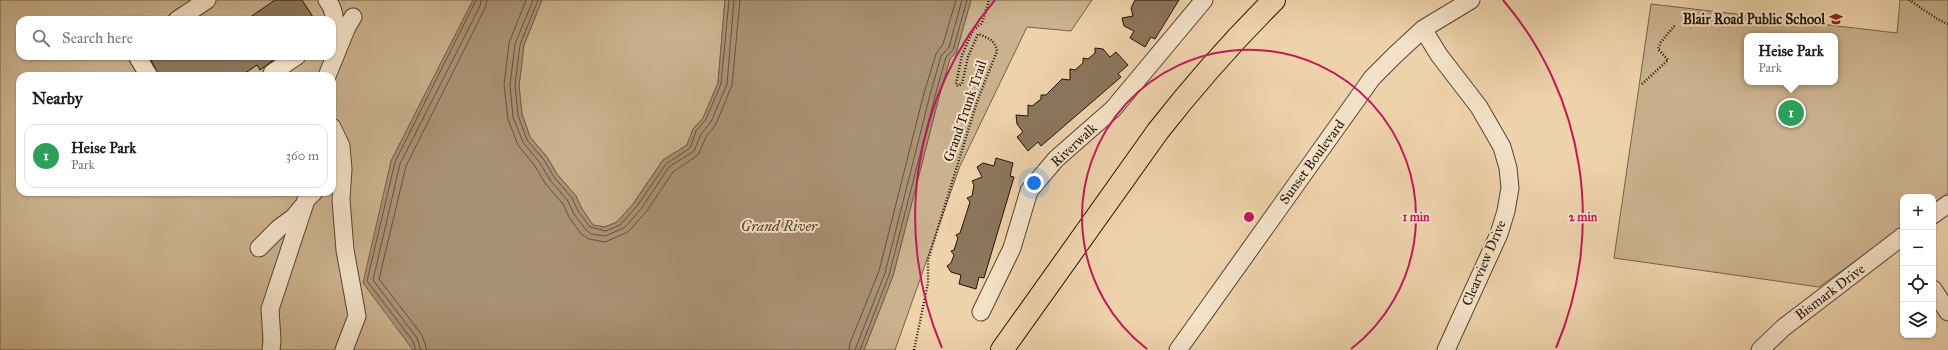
<!DOCTYPE html>
<meta charset="utf-8">
<style>
:root{--surface:#fff;--page:#f6f6f6;--text:#202124;--muted:#757577;--line:#e0e0e0;--accent:#db2777}
body{margin:0;font-family:"IM FELL Great Primer",serif;background:var(--page);color:var(--text)}
.controls{position:absolute;right:12px;bottom:12px;display:grid;overflow:hidden;border-radius:8px;box-shadow:0 1px 3px #0004}
.controls button{width:36px;height:36px;display:grid;place-items:center;padding:0;border:0;border-bottom:1px solid var(--line);background:var(--surface);color:var(--text);font:20px sans-serif}
.you{position:absolute;left:1034px;top:183px;width:14px;height:14px;margin:-10px;border:3px solid #fff;border-radius:50%;background:#1a73e8;box-shadow:0 0 0 6px #1a73e833}
.badge{display:grid;place-items:center;width:26px;height:26px;border-radius:50%;background:var(--accent);color:#fff;font-size:13px;font-weight:700}
.pin{position:absolute;translate:-50% -50%;border:2px solid #fff;box-shadow:0 1px 4px #0006}
.popup{position:absolute;left:1744px;top:33px;width:94px;height:52px;box-sizing:border-box;display:grid;place-content:center;border-radius:8px;background:var(--surface);filter:drop-shadow(0 1px 3px #0005);font-size:13px;white-space:nowrap;color:var(--muted)}
.popup b{font-size:15px;color:var(--text)}
.popup::after{content:'';position:absolute;left:50%;top:100%;margin-left:-8px;border:8px solid transparent;border-top-color:var(--surface)}
.list{margin:0;padding:0;list-style:none}
h2{display:flex;justify-content:space-between;align-items:center;height:52px;margin:0;padding:0 16px;font-size:17px}
h2 small{font-size:13px;font-weight:400;color:var(--muted)}
.list li{display:grid;grid-template-columns:26px 1fr auto;gap:12px;align-items:center;box-sizing:border-box;height:64px;margin:0 8px 8px;padding:0 8px;border:1px solid var(--line);border-radius:12px}
.list b{display:block;font-size:15px;white-space:nowrap}
.list p{margin:0;font-size:13px;white-space:nowrap;color:var(--muted)}
.list em{font-size:13px;font-style:normal;color:var(--muted)}
.icon{flex:none;width:22px;height:22px;fill:none;stroke:currentColor;stroke-width:2;stroke-linecap:round;stroke-linejoin:round}
.map{position:relative;flex:none;width:1948px;height:350px;overflow:hidden}
.search{position:absolute;background:var(--surface);box-shadow:0 1px 3px #0004;left:16px;top:16px;width:320px;height:44px;display:flex;align-items:center;gap:10px;box-sizing:border-box;padding:0 14px;border-radius:12px;color:var(--muted);font-size:15px}
.panel{position:absolute;background:var(--surface);box-shadow:0 1px 3px #0004;left:16px;top:72px;width:320px;height:124px;border-radius:12px}
.map>svg:first-child{display:block}
</style>
<div class="map">
<svg width="1948" height="350" viewBox="0 0 1948 350">
<rect width="100%" height="100%" fill="#eed2ab"/>
<filter id="stains"><feTurbulence type="fractalNoise" baseFrequency=".005" numOctaves="4"/><feColorMatrix values="0 0 0 0 .2 0 0 0 0 .09 0 0 0 0 .02 0 0 0 .5 -.17"/></filter>
<radialGradient id="worn" r=".72"><stop offset=".6" stop-color="#630" stop-opacity="0"/><stop offset="1" stop-color="#630" stop-opacity=".3"/></radialGradient>
<path fill="#cbb28f" stroke="#76624b" fill-rule="evenodd" d="M0 0H473L391 161 390 168 438 350H0ZM20 20H332V56H20ZM20 76H332V192H20Z
M542 0H725L718 83 703 118 693 129 687 145 663 160 633 204 617 222 605 227 593 225 582 209 576 196 557 174 547 157 530 137 522 114 519 86 524 45Z
M971 0H1092L1071 31 1027 27 960 166 895 350H864L893 276 939 97 950 58 956 53Z
M1900 0H1948V193L1933 205V197H1903V227L1819 287 1614 258 1651 4 1897 33ZM1747 36H1835V82H1747Z"/>
<path fill="#a99173" stroke="#735f48" d="M473 0H542L524 45 519 86 522 114 530 137 547 157 557 174 576 196 582 209 593 225 605 227 617 222 633 204 663 160 687 145 693 129 703 118 718 83 725 0H971L956 53 950 59 939 97 893 276 864 350H413L363 283 391 161Z"/>
<g fill="none" stroke-linecap="round" stroke-linejoin="round">
<path stroke="#66523d" stroke-width="1" d="M526 0 509 43 504 85 508 119 518 145 535 166 545 183 563 204 569 217 581 234 589 239 605 242 628 232 646 212 673 172 698 155 706 137 716 124 732 85 740 0
M533 0 515 44 510 85 513 117 523 142 540 163 550 180 568 201 574 214 586 230 591 234 605 236 624 228 641 209 669 167 694 151 701 134 711 122 727 84 734 0
M538 0 520 45 515 85 518 115 527 140 544 160 554 177 572 198 578 211 590 227 606 231 620 225 637 206 666 164 690 148 696 131 706 119 721 84 729 0
M416 350 413 341 367 281 395 162 476 0
M421 350 417 338 373 280 400 164 480 6 481 0
M427 350 422 335 379 279 406 166 485 8 487 0
M849 350 850 343 879 271 924 93 936 54 943 44 956 0
M855 350 885 273 930 95 941 56 949 47 962 0
M860 350 889 275 935 96 946 57 953 50 967 0"/>
</g>
<path fill="#8c765c" stroke="#221307" d="M275 0H302L315 20H246Z
M1135 0H1179L1155 39 1151 37 1145 47 1130 38 1134 31 1124 26 1122 18 1133 16 1131 8Z
M1095 48 1103 49 1110 57 1116 52 1128 65 1118 74 1121 77 1041 146 1038 142 1028 151 1017 137 1023 132 1017 124 1016 115 1028 116V105L1032 106 1041 99V95H1046L1062 79 1070 80V69L1075 70 1083 63V58L1088 59 1095 53Z
M149 56H279L260 70 257 65 241 76H159Z
M996 158 1013 163 1010 176 1014 177 984 278 979 277 976 289 959 284 961 275 951 272 947 266 951 263 954 255 951 251 954 250 958 238 956 235 960 233 963 224 970 202 967 198 972 196 974 185 972 181 982 177 977 167 983 163 994 166Z"/>
<g fill="none" stroke-linecap="round" stroke-linejoin="round">
<g stroke="#554330" stroke-width="19">
<path id="minor" d="M327 0C335 10 335 19 334 31L332 32
M177 20 207 0
M1423 29 1439 55 1479 107 1502 147 1508 168 1510 188 1506 211 1499 234 1446 350
M137 56 149 76
M272 73 297 56
M327 76 347 27 353 17
M332 127 341 146 343 169 341 200 345 250 357 316 344 350
M1933 215 1948 204
M259 248 279 228 294 217 302 207
M1933 289 1948 312
M981 312 1012 248 1029 191 1056 159 1113 109 1204 0
M271 350 272 340 270 309 306 200 314 192
M1178 350 1372 78 1395 55 1423 29 1471 0
M1760 350 1783 328 1903 236"/>
</g>
<g stroke="#221307" stroke-width="24">
<path id="major" d="M1002 350 1158 131C1194 85 1233 41 1274 0"/>
</g>
<path stroke="#221307" stroke-width="2.5" stroke-dasharray="1 2" stroke-linecap="butt" d="M1909 0 1939 20 1948 24
M1642 84 1668 60 1658 49 1661 42 1675 25
M914 350 928 283V260L977 102 997 51C995 40 988 38 978 34L968 57 962 84 958 86 956 84 962 55 973 30 982 23 989 0"/>
<use href="#minor" stroke="#f4e2c8" stroke-width="17"/>
<use href="#major" stroke="#eed2ab" stroke-width="22"/>
</g>
<g fill="none" stroke="#c2185b" stroke-width="2">
<path d="M1147 349A167 167 0 1 1 1351 349"/>
<path d="M942 348A334 334 0 0 1 995 0M1503 0A334 334 0 0 1 1556 348"/>
</g>
<defs>
<g id="school-bare" transform="scale(1.08)"><path d="M0-5L7-2L0 1L-7-2ZM-4 1L0 2.5L4 1V4Q0 6-4 4Z" fill="#8f2418" stroke="#f4e2c8" stroke-width="2.5" paint-order="stroke"/></g>
</defs>
<g fill-rule="evenodd">
<use href="#school-bare" x="1836" y="19"/>
</g>
<g text-anchor="middle" dominant-baseline="central" stroke-width="4" stroke-linejoin="round" paint-order="stroke">
<g font-size="14" font-weight="bold" fill="#221307" stroke="#f4e2c8" text-anchor="end">
<text x="1825" y="19">Blair Road Public School</text>
</g>
<g font-size="14" fill="#221307" stroke="#f4e2c8">
<text transform="translate(965 111) rotate(-71)">Grand Trunk Trail</text>
<text transform="translate(1074 145) rotate(-43)">Riverwalk</text>
<text transform="translate(1312 162) rotate(-54)">Sunset Boulevard</text>
<text transform="translate(1484 263) rotate(-67)">Clearview Drive</text>
<text transform="translate(1830 292) rotate(-37)">Bismark Drive</text>
</g>
<g font-size="15" font-style="italic" fill="#584532" stroke="#f4e2c8">
<text x="779" y="226">Grand River</text>
</g>
</g>
<circle cx="1249" cy="217" r="6" fill="#c2185b" stroke="#f4e2c8" stroke-width="2"/>
<g font-size="12" text-anchor="middle" font-weight="bold" fill="#c2185b" stroke="#f4e2c8" stroke-width="4" stroke-linejoin="round" paint-order="stroke">
<text x="1416" y="221">1 min</text>
<text x="1583" y="221">2 min</text>
</g>
<rect width="100%" height="100%" filter="url(#stains)"/>
<rect width="100%" height="100%" fill="url(#worn)"/>
</svg>
<div class="controls">
<button>+</button>
<button>−</button>
<button><svg class="icon" aria-label="locate" viewBox="0 0 24 24"><circle cx="12" cy="12" r="6"/><path d="M12 2v4M12 18v4M2 12h4M18 12h4"/></svg></button>
<button><svg class="icon" aria-label="layers" viewBox="0 0 24 24"><path d="M12 4l9 5-9 5-9-5zM3 14l9 5 9-5"/></svg></button>
</div>
<div class="you"></div>
<div class="pin badge" style="left:1791px;top:113px;background:#2e9e5b">1</div>
<div class="popup"><b>Heise Park</b>Park</div>
<div class="search"><svg class="icon" aria-label="search" viewBox="0 0 24 24"><circle cx="10" cy="10" r="6"/><path d="M15 15l6 6"/></svg>Search here</div>
<section class="panel">
<h2>Nearby<small></small></h2>
<ul class="list">
<li><span class="badge" style="background:#2e9e5b">1</span><div><b>Heise Park</b><p>Park</p></div><em>360 m</em></li>
</ul>
</section>
</div>
